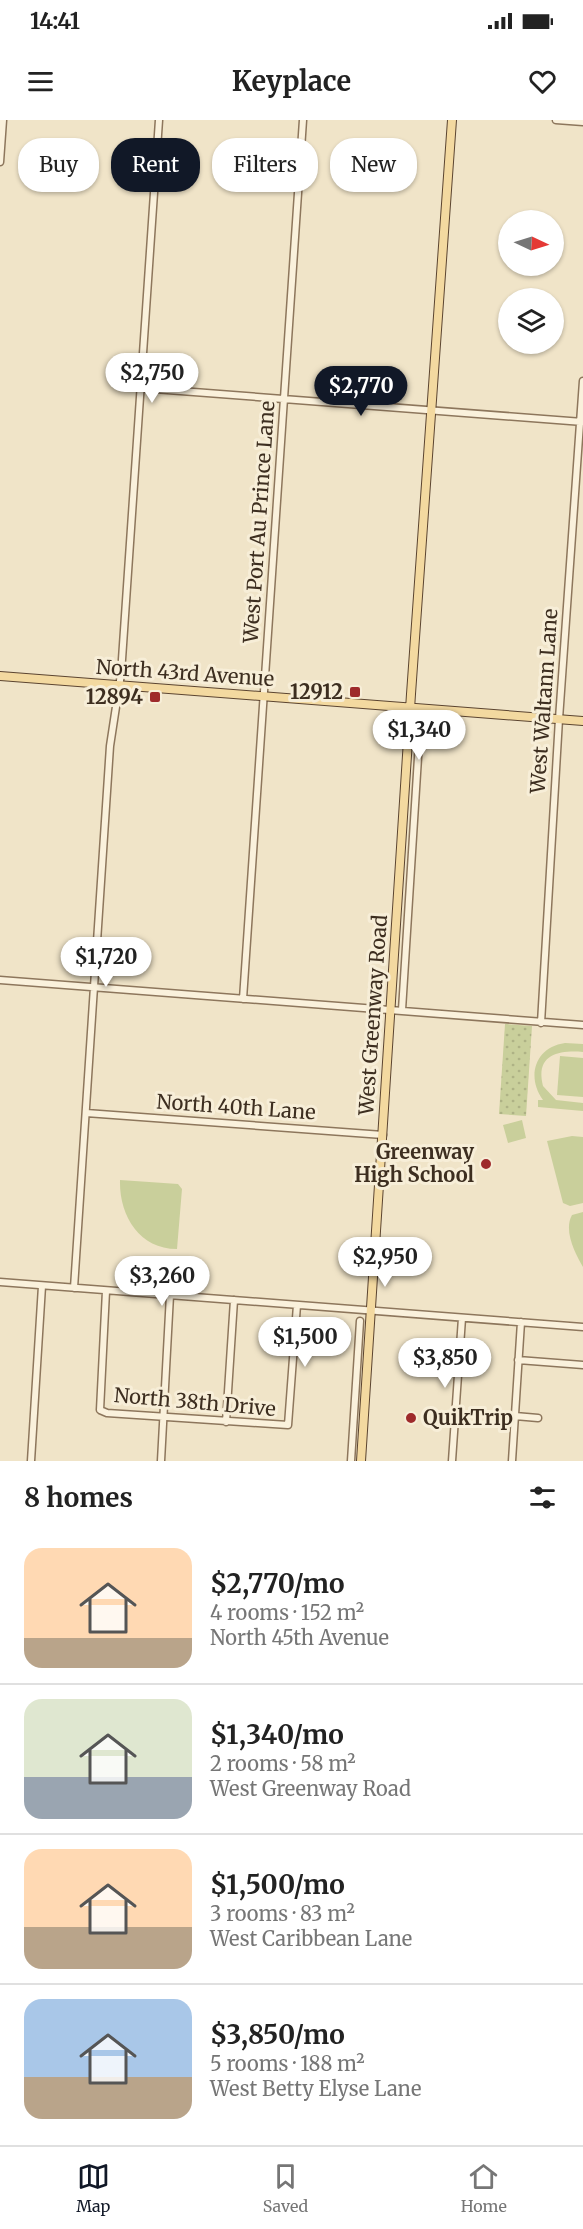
<!DOCTYPE html>
<html lang="en">
<head>
<meta charset="utf-8">
<style>
  :root { --surface:#fff; --page:#f2f2f2; --text:#222; --muted:#767676; --line:#e0e0e0; --accent:#111827 }
  body { margin:0; font-family:Merriweather,serif; background:var(--page); color:var(--text); height:100vh; display:flex; flex-direction:column; font-size:22px; white-space:nowrap }
  * { box-sizing:border-box; margin:0 }
  p { font-size:20px; color:var(--muted) }
  .icon { flex:none; width:33px; height:33px; fill:none; stroke:currentColor; stroke-width:2; stroke-linecap:round; stroke-linejoin:round }
  .map { position:relative; height:1341px; overflow:hidden }
  .sheet { display:flex; flex-direction:column; background:var(--surface); flex:1 }
  .sheet>* { flex:none }
  .banner { position:absolute; left:18px; top:18px; width:548px; height:54px; display:flex; gap:12px }
  .needle { width:39px; rotate:94deg }
  .fabs { position:absolute; left:498px; top:90px; display:grid; gap:12px }
  .fabs a { display:grid; place-items:center; width:66px; height:66px; border-radius:50%; background:var(--surface); box-shadow:0 2px 4px #0004; font-size:30px }
  .price { position:absolute; translate:-50% -51px; padding:0 14px; border-radius:21px; background:#fff; color:#222; font-size:20px; line-height:39px; filter:drop-shadow(0 2px 3px #0008) }
  .price::after { content:''; position:absolute; left:50%; top:36px; width:18px; height:14px; margin-left:-9px; background:inherit; clip-path:polygon(0 0,100% 0,50% 100%) }
  .price.selected { background:var(--accent); color:#fff }
  ul { padding:0; list-style:none }
  li { display:flex; align-items:center; gap:18px; height:150px; padding:0 24px }
  li+li { border-top:2px solid var(--line) }
  li span { display:grid; place-items:center; flex:none; width:168px; height:120px; border-radius:18px; color:#555 }
  li>.icon { margin-inline-start:auto }
  span .icon { width:72px; height:72px; fill:#fffc; stroke-width:1 }
  li b { font-size:26px }
  h2 { display:flex; justify-content:space-between; align-items:center; height:72px; padding:0 24px; font-size:26px }
  .chip { padding:0 21px; border-radius:24px; background:var(--surface); box-shadow:0 2px 4px #0004; font-size:21px; line-height:54px }
  .chip.selected { background:var(--accent); color:#fff }
  .status { display:flex; justify-content:space-between; align-items:center; height:42px; padding:0 30px; background:var(--surface); direction:ltr }
  .status svg { height:16px; fill:currentColor }
  header { display:flex; justify-content:space-between; align-items:center; height:78px; padding:0 24px; background:var(--surface); font-size:27px; font-weight:700 }
  .tabs { display:flex; justify-content:space-around; align-items:center; height:84px; border-top:2px solid var(--line); background:var(--surface); font-size:16px; color:var(--muted) }
  .tabs a { display:grid; justify-items:center; gap:3px }
  .tabs .selected { color:var(--accent) }
  .map>svg:first-child { display:block }
</style>
</head>
<body>
<div class="status"><b>14:41</b><svg viewBox="0 0 49 12"><path d="M0 12V9h3v3zM5 12V6h3v6zM10 12V3h3v9zM15 12V0h3v12zM26 1h20v11H26zM47 4h2v5h-2z"/></svg></div>
<header><svg class="icon" aria-label="menu" viewBox="0 0 24 24"><path d="M4 6h16M4 12h16M4 18h16"/></svg>Keyplace<svg class="icon" aria-label="heart" viewBox="0 0 24 24"><path d="M12 20l-8-8c-3-5 5-10 8-4 3-6 11-1 8 4z"/></svg></header>
<div class="map">
<svg width="583" height="1341" viewBox="0 0 583 1341">
  <defs>
    <pattern id="park-dots" width="8" height="8" patternUnits="userSpaceOnUse" patternTransform="scale(1.5)"><rect width="8" height="8" fill="#c9cf9b"/><path d="M2 2h.1M6 6h.1" fill="none" stroke="#aeb285" stroke-width="1.8" stroke-linecap="round"/></pattern>
  </defs>
  <rect width="100%" height="100%" fill="#f0e4c8"/>
  <path fill="#c9cf9b" d="M565 923 583 924V932C558 930 535 935 543 966L556 980 583 983V991L538 987V980H543C526 957 535 927 565 923Z
    M560 936 583 938V977L557 975Z
    M522 1000 526 1018 508 1023 503 1005Z
    M572 1016 583 1017V1083L570 1086 563 1083 547 1021Z
    M120 1060 178 1064 182 1069 177 1129C139 1129 119 1095 120 1060Z
    M583 1092V1147C576 1135 563 1111 572 1095Z"/>
  <path fill="url(#park-dots)" d="M505 904 532 906 526 996 499 994Z"/>
  <g fill="none" stroke-linecap="round" stroke-linejoin="round">
    <defs>
      <path id="minor" d="M556 0 583 2
        M0 42 3 0
        M141 268 583 302
        M0 860 583 905
        M243 879 303 0
        M402 890 420 606
        M541 903 559 599 583 261
        M86 993 383 1015
        M0 1162 583 1207
        M74 1168 110 626 121 554 159 0
        M106 1171 100 1290 107 1293 288 1305 297 1185
        M518 1240 583 1245
        M515 1296 538 1298
        M226 1302 234 1180
        M31 1341 42 1166
        M161 1341 170 1175
        M351 1341 360 1201
        M452 1341 462 1198
        M512 1341 521 1202"/>
      <path id="major" d="M0 556 583 601
        M361 1341 411 574 452 0"/>
    </defs>
    <use href="#minor" stroke="#8d765c" stroke-width="9"/>
    <use href="#major" stroke="#5b4430" stroke-width="10"/>
    <use href="#minor" stroke="#faf1dc" stroke-width="6"/>
    <use href="#major" stroke="#f3d9a0" stroke-width="8"/>
  </g>
  <g fill="#9e2a2b" stroke="#f7eed8" stroke-width="2">
    <rect x="349" y="566" width="12" height="12" rx="3"/>
    <rect x="149" y="571" width="12" height="12" rx="3"/>
    <circle cx="486" cy="1044" r="6"/>
    <circle cx="411" cy="1298" r="6"/>
  </g>
  <g text-anchor="middle" stroke-width="6" stroke-linejoin="round" paint-order="stroke">
    <g font-size="20" fill="#3d2e20" stroke="#f7eed8">
      <text transform="translate(259 402) rotate(-86)" y="7">West Port Au Prince Lane</text>
      <text transform="translate(185 553) rotate(4)" y="7">North 43rd Avenue</text>
      <text transform="translate(544 581) rotate(-86)" y="7">West Waltann Lane</text>
      <text transform="translate(373 895) rotate(-86)" y="7">West Greenway Road</text>
      <text transform="translate(236 987) rotate(4)" y="7">North 40th Lane</text>
      <text transform="translate(195 1282) rotate(5)" y="7">North 38th Drive</text>
    </g>
    <g font-size="20" font-weight="bold" fill="#3d2e20" stroke="#f7eed8" text-anchor="end">
      <text x="343" y="579">12912</text>
      <text x="143" y="584">12894</text>
      <text x="474" y="1039">Greenway<tspan x="474" dy="23">High School</tspan></text>
      <text x="423" y="1305" text-anchor="start">QuikTrip</text>
    </g>
  </g>
</svg>
<div class="fabs">
<a><svg class="needle" viewBox="-14 -14 28 28"><path d="M0-13l5 13h-10z" fill="#e53935"/><path d="M0 13l5-13h-10z" fill="#767676"/></svg></a>
<a><svg class="icon" aria-label="layers" viewBox="0 0 24 24"><path d="M12 4l9 5-9 5-9-5zM3 14l9 5 9-5"/></svg></a>
</div>
<b class="price" style="left:152px;top:284px">$2,750</b>
<b class="price selected" style="left:361px;top:297px">$2,770</b>
<b class="price" style="left:419px;top:641px">$1,340</b>
<b class="price" style="left:106px;top:868px">$1,720</b>
<b class="price" style="left:385px;top:1168px">$2,950</b>
<b class="price" style="left:162px;top:1187px">$3,260</b>
<b class="price" style="left:305px;top:1248px">$1,500</b>
<b class="price" style="left:445px;top:1269px">$3,850</b>
<div class="banner">
<a class="chip">Buy</a>
<a class="chip selected">Rent</a>
<a class="chip">Filters</a>
<a class="chip">New</a>
</div>
</div>
<section class="sheet">
<h2>8 homes<svg class="icon" aria-label="filters" viewBox="0 0 24 24"><path d="M4 7h16M4 17h16"/><circle cx="9" cy="7" r="2"/><circle cx="15" cy="17" r="2"/></svg></h2>
<ul>
<li><span style="background:linear-gradient(#ffd9b3 75%,#b9a48a 0)"><svg class="icon" aria-label="home" viewBox="0 0 24 24"><path d="M3 11l9-7 9 7M6 9v11h12V9"/></svg></span><div><b>$2,770/mo</b><p>4 rooms · 152 m²</p><p>North 45th Avenue</p></div></li>
<li><span style="background:linear-gradient(#dfe7d0 65%,#9aa5b1 0)"><svg class="icon" aria-label="home" viewBox="0 0 24 24"><path d="M3 11l9-7 9 7M6 9v11h12V9"/></svg></span><div><b>$1,340/mo</b><p>2 rooms · 58 m²</p><p>West Greenway Road</p></div></li>
<li><span style="background:linear-gradient(#ffd9b3 65%,#b9a48a 0)"><svg class="icon" aria-label="home" viewBox="0 0 24 24"><path d="M3 11l9-7 9 7M6 9v11h12V9"/></svg></span><div><b>$1,500/mo</b><p>3 rooms · 83 m²</p><p>West Caribbean Lane</p></div></li>
<li><span style="background:linear-gradient(#a9c7e8 65%,#b9a48a 0)"><svg class="icon" aria-label="home" viewBox="0 0 24 24"><path d="M3 11l9-7 9 7M6 9v11h12V9"/></svg></span><div><b>$3,850/mo</b><p>5 rooms · 188 m²</p><p>West Betty Elyse Lane</p></div></li>
</ul>
</section>
<nav class="tabs">
<a class="selected"><svg class="icon" aria-label="map" viewBox="0 0 24 24"><path d="M3 6l6-2 6 2 6-2v14l-6 2-6-2-6 2zM9 4v14M15 6v14"/></svg>Map</a>
<a><svg class="icon" aria-label="saved" viewBox="0 0 24 24"><path d="M7 4h10v16l-5-4-5 4z"/></svg>Saved</a>
<a><svg class="icon" aria-label="home" viewBox="0 0 24 24"><path d="M3 11l9-7 9 7M6 9v11h12V9"/></svg>Home</a>
</nav>
</body>
</html>
